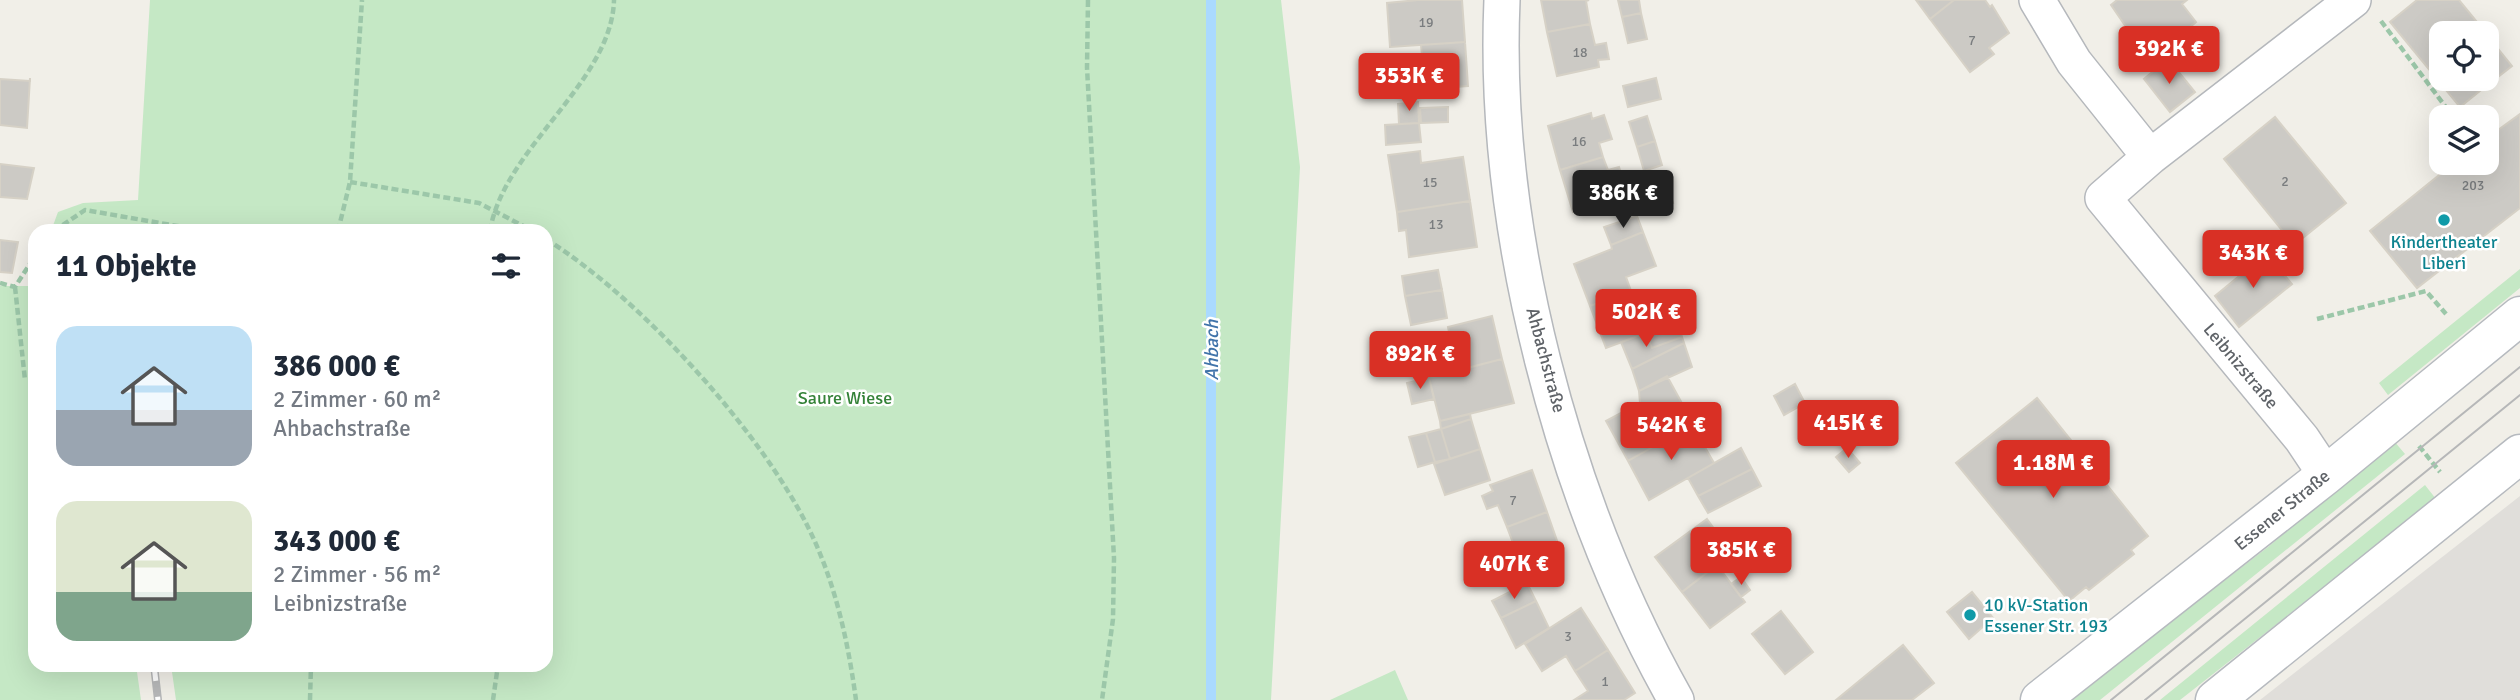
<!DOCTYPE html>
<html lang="de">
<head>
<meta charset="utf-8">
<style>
  :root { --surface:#fff; --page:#f2f2f3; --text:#1f2937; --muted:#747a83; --accent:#d93025 }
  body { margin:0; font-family:Signika,sans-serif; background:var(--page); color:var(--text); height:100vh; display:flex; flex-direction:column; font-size:26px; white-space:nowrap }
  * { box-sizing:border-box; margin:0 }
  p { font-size:23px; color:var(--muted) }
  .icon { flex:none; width:38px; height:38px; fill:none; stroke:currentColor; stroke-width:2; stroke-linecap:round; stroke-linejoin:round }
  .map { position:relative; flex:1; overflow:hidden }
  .drawer { position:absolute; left:28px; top:224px; width:525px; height:448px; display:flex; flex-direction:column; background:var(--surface); border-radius:21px; box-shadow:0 7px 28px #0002 }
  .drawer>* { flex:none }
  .tools { position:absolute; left:2429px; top:21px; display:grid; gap:14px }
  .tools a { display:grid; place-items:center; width:70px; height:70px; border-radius:14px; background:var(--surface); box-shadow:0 7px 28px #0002; font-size:35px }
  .price { position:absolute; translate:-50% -60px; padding:0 16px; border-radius:7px; background:var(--accent); color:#fff; font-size:23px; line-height:46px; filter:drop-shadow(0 2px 4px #0008) }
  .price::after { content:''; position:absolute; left:50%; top:42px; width:21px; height:16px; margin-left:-10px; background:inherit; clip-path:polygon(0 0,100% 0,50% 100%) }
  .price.on { background:#222; color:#fff }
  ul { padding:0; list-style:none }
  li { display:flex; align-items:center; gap:21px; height:175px; padding:0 28px }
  li span { display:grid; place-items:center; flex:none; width:196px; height:140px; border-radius:21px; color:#555 }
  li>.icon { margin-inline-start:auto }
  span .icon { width:84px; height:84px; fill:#fffc; stroke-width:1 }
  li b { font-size:30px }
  h2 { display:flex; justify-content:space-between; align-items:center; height:84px; padding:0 28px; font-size:30px }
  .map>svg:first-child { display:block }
</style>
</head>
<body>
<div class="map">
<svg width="2520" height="700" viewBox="0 0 2520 700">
  <rect width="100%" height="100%" fill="#f1efe8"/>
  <path fill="#e0deda" d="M2520 496V700H2260Z"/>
  <path fill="#c5e8c5" d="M150 0H1281L1300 167 1271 700H176L171 665H546V231H51L58 212 83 203 138 200Z
    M2520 269V288L2388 395 2379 383Z
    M35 275V665H136L141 700H0V286H30Z
    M2394 441 2405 454 2100 700H2069L2268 547Z
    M2425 485 2436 499 2180 700H2160Z
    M1395 670 1408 700H1330Z"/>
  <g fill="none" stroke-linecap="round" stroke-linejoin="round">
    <path stroke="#aadaff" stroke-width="10" d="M1211 0V700"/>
  </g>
  <path fill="#cccac5" stroke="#d6d1c6" stroke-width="2" d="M1418 0H1462L1465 42 1390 47 1387 3Z
    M1541 0H1589L1586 1 1590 24 1547 32Z
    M1618 0H1639L1641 13 1622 17Z
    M1916 0H1954L1930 19Z
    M1954 0H1985L1990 7 1992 5 2009 33 1989 48 1994 54 1970 72 1930 19Z
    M2117 0H2187L2182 4 2196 22 2173 41 2168 35 2148 51 2138 38 2135 40 2111 5Z
    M2417 0H2459L2486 33H2441V79H2487V35L2512 66 2498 77 2494 85 2491 82 2460 107 2390 22Z
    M1641 13 1647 39 1628 43 1622 17Z
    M1590 24 1595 45 1606 43 1609 59 1598 60 1599 67 1557 76 1547 32Z
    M1465 42 1468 86 1425 89 1424 84 1413 85 1411 68 1423 67 1421 45Z
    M2168 59 2195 92 2170 112 2144 79Z
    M30 78 27 128 0 125V79L30 81Z
    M1656 78 1661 99 1628 107 1623 86Z
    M1418 102 1419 123 1399 124 1398 104Z
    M1448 107V122L1421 123 1420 108Z
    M1591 113 1592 119 1604 115 1612 139 1599 143 1603 157 1560 170 1548 126Z
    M2520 114V208L2417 288 2370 231 2454 163H2487V138Z
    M1647 116 1655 141 1637 147 1629 122Z
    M2275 117 2346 203 2294 245 2224 159Z
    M1419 123 1421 142 1386 145 1385 125Z
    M1655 141 1662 165 1644 171 1637 147Z
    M1420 151 1421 163 1463 157 1470 201 1397 212 1388 155Z
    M1603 157 1608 170 1619 167 1628 196 1573 212 1560 170Z
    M0 164 34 168 27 199 0 197Z
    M1667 187 1673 203 1641 214 1636 198Z
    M1470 201 1477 247 1409 257 1406 230 1399 231 1397 212Z
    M1637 216 1643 232 1611 245 1604 227Z
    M1643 232 1656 266 1626 277 1631 291 1590 306 1574 264 1612 249 1611 245Z
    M0 240 18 242 12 273 0 272Z
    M2266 254 2292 284 2239 327 2215 296Z
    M1438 270 1442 290 1405 296 1402 276Z
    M1442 290 1447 318 1411 325 1405 296Z
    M1631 291 1636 306 1666 295 1682 337 1652 348 1646 333 1606 348 1590 306Z
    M1492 316 1502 359 1459 370 1453 348 1441 351 1437 335 1449 332 1448 327Z
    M1646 333 1652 348 1682 337 1684 343 1632 369 1621 342Z
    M1684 343 1692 367 1639 391 1632 369Z
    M1502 359 1514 403 1440 421 1429 378Z
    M1667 376 1684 407 1680 410 1688 425 1694 424 1628 461 1606 421 1640 403 1639 391Z
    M1429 378 1434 399 1412 404 1407 383Z
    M1795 384 1805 403 1784 415 1774 396Z
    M2037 398 2148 536 2131 550 2134 554 2089 590 2086 587 2069 601 1956 463Z
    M1470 414 1471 419 1441 429 1440 421Z
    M1471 419 1480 449 1450 459 1441 429Z
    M1692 425 1714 463 1649 500 1628 461Z
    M1441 429 1450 459 1435 462 1426 433Z
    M1426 433 1435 462 1418 467 1409 437Z
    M1741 448 1752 469 1698 496 1688 478Z
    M1847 448 1860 463 1849 472 1836 457Z
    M1480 449 1490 480 1445 495 1434 464Z
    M1752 469 1761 486 1708 513 1698 496Z
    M1532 470 1547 512 1507 527 1498 505 1487 509 1482 496 1493 491 1490 485Z
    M1547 512 1562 555 1495 580 1485 553 1513 543 1507 527Z
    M1707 519 1723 541 1707 552 1717 565 1682 592 1655 557Z
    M1758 534 1774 555 1758 566 1742 545Z
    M1717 565 1745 602 1710 628 1682 592Z
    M1741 577 1750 590 1741 597 1731 584Z
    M1527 583 1536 601 1501 618 1492 601Z
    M1972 592 1993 618 1969 639 1947 612Z
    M1536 601 1549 628 1516 648 1501 618Z
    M1581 608 1608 650 1575 671 1566 656 1542 671 1525 644Z
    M1781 611 1813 652 1785 674 1752 634Z
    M1903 645 1934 683 1912 700H1836Z
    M1608 650 1635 693 1624 700H1574L1588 691 1575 671Z"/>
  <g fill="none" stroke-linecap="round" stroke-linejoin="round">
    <defs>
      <path id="street" d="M1502 0C1492 230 1563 500 1676 700
        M2037 0 2074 62 2150 157 2103 198 2302 439 2326 475
        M2150 157 2353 0"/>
      <path id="secondary" d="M2040 700 2326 475 2520 316
        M2215 700 2520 454"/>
    </defs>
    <use href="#street" stroke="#b5b8bc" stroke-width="38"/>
    <use href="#secondary" stroke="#b6babf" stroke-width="41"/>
    <path stroke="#9cc7a9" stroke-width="4.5" stroke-dasharray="7 3.5" stroke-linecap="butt" d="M1088 0 1087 68 1114 558 1113 619 1102 700
      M2381 21 2448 110
      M350 182 479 203 533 231
      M54 231 85 210 206 231
      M338 231 350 182 362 0
      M490 231C503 149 612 82 614 0
      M546 239C640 298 759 429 808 527 835 581 848 641 856 700
      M0 283 15 287 35 256
      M15 287 25 380
      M2317 319 2426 291 2446 314
      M2419 446 2440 472
      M310 700 311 665
      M493 700 498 665"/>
    <use href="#street" stroke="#fff" stroke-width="35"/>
    <use href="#secondary" stroke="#fff" stroke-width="38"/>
    <path stroke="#b6b7b8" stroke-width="2" d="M2111 700 2520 367
      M2145 700 2520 395"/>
    <defs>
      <path id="rail" d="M154 665 158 700"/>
    </defs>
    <use href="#rail" stroke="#b6b7b8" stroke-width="8"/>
    <use href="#rail" stroke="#fff" stroke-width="5" stroke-dasharray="16" stroke-linecap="butt"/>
  </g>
  <g fill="#0f9aa8" stroke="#fff" stroke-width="2.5">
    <circle cx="2444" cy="220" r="7"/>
    <circle cx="1970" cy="615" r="7"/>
  </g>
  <g text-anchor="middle" stroke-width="5" stroke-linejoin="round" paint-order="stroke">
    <g font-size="14" fill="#7a7d7f">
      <text x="1426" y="27">19</text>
      <text x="1972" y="45">7</text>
      <text x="1580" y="57">18</text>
      <text x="1579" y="146">16</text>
      <text x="2285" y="186">2</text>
      <text x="1430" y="187">15</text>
      <text x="2473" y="190">203</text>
      <text x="1436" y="229">13</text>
      <text x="1513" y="505">7</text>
      <text x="1568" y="641">3</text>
      <text x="1605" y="686">1</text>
    </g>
    <g font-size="18" fill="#0d838f" stroke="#fff">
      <text x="2444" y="248">Kindertheater<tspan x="2444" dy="21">Liberi</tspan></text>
      <text x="1984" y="611" text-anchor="start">10 kV-Station<tspan x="1984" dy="21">Essener Str. 193</tspan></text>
    </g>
    <g font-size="18" fill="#5f6368" stroke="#fff">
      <text transform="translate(1546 360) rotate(75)" y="6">Ahbachstraße</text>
      <text transform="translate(2241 366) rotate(50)" y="6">Leibnizstraße</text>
      <text transform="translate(2282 510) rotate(-39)" y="6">Essener Straße</text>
    </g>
    <g font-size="18" fill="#348238" stroke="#fff">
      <text x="845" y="404">Saure Wiese</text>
    </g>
    <g font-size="19" font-style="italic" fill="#4174aa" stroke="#fff">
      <text transform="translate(1211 350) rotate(-90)" y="7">Ahbach</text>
    </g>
  </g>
</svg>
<div class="tools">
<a><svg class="icon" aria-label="locate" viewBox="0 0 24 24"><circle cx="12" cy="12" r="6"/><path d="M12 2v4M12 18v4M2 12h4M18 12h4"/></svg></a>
<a><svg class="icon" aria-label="layers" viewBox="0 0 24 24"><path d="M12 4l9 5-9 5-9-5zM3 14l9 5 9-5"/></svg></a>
</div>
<b class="price" style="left:2169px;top:86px">392K €</b>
<b class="price" style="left:1409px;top:113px">353K €</b>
<b class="price on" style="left:1623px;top:230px">386K €</b>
<b class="price" style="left:2253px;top:290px">343K €</b>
<b class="price" style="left:1646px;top:349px">502K €</b>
<b class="price" style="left:1420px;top:391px">892K €</b>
<b class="price" style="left:1848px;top:460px">415K €</b>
<b class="price" style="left:1671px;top:462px">542K €</b>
<b class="price" style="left:2053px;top:500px">1.18M €</b>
<b class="price" style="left:1741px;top:587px">385K €</b>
<b class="price" style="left:1514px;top:601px">407K €</b>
<section class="drawer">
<h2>11 Objekte<svg class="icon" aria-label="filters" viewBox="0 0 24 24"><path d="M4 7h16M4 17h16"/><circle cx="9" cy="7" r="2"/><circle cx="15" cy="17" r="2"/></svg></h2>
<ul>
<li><span style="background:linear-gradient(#bfe0f5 60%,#9aa5b1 0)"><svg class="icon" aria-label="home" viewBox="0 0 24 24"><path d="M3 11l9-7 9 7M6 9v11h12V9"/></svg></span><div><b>386 000 €</b><p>2 Zimmer · 60 m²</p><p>Ahbachstraße</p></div></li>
<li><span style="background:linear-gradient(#dfe7d0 65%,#7fa58c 0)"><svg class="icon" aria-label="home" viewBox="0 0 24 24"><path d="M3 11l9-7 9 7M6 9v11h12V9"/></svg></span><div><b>343 000 €</b><p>2 Zimmer · 56 m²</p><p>Leibnizstraße</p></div></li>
</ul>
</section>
</div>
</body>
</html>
